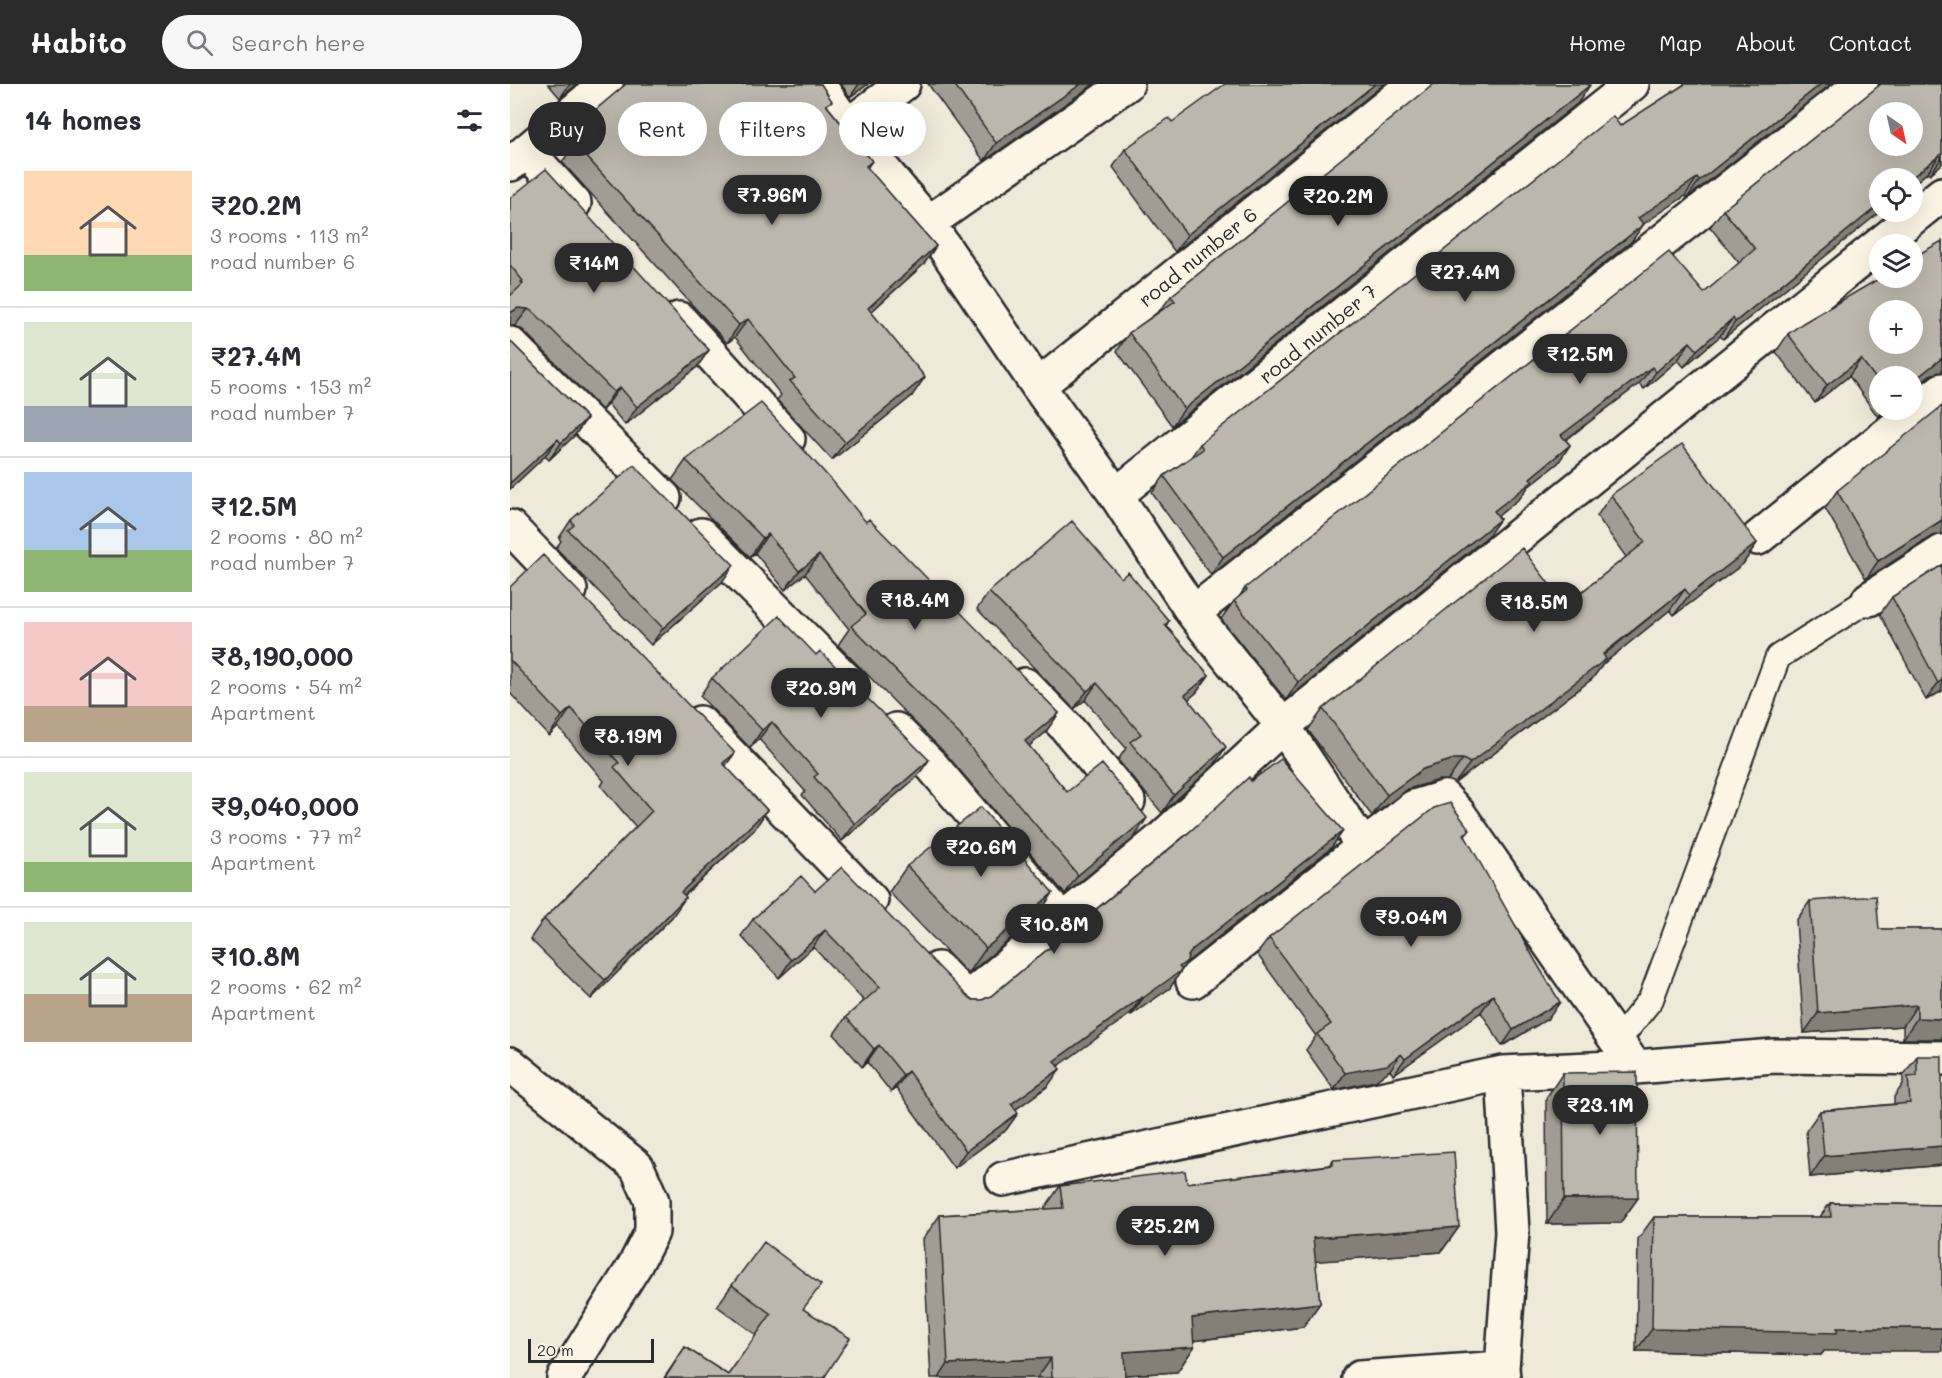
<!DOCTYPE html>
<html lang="en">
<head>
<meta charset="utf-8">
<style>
  :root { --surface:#fff; --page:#f7f7f7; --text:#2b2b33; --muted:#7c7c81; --line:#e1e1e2; --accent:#2b2b2b }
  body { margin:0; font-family:Mali,sans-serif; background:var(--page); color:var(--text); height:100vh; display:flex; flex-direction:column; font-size:22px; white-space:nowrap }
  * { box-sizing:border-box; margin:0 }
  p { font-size:20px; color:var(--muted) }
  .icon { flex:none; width:33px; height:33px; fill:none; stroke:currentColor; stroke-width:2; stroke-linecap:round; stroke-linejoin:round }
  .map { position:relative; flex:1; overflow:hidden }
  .details { display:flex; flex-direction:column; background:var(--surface); width:510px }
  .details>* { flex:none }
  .hud { position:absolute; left:18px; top:18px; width:570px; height:54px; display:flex; gap:12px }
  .needle { width:39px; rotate:146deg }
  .controls { position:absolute; left:1359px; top:18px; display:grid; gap:12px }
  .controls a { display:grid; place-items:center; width:54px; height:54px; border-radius:50%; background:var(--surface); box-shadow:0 6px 24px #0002; font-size:30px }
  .scale { position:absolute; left:18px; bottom:15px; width:126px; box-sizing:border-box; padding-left:6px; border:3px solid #2b2b2b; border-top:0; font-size:16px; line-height:21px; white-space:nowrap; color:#2b2b2b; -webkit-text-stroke:4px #fcf5e5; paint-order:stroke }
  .price { position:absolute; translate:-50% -51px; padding:0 14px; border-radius:21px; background:var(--accent); color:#fff; font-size:20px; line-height:39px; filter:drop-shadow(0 2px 3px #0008) }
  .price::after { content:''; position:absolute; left:50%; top:36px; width:18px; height:14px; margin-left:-9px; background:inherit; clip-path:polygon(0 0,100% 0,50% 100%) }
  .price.current { background:#222; color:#fff }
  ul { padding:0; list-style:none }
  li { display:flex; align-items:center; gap:18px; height:150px; padding:0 24px }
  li+li { border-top:2px solid var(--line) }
  li span { display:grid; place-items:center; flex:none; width:168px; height:120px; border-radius:0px; color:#555 }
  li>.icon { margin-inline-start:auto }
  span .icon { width:72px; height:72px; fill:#fffc; stroke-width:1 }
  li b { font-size:26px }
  h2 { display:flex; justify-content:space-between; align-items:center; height:72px; padding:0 24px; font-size:26px }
  .tag { padding:0 21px; border-radius:27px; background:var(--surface); box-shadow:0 6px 24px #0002; font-size:21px; line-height:54px }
  .tag.current { background:var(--accent); color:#fff }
  header { display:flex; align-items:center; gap:36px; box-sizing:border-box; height:84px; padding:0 30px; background:var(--accent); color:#fff }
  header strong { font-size:28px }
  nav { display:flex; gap:33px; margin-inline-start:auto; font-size:21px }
  .search { width:420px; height:54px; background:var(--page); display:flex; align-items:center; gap:15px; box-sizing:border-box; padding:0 21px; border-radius:33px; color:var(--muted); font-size:22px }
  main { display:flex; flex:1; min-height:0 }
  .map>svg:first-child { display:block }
</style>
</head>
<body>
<header>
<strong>Habito</strong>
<div class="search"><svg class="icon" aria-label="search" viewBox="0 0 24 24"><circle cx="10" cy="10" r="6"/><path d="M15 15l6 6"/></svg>Search here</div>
<nav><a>Home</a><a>Map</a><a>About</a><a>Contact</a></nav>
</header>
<main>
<section class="details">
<h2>14 homes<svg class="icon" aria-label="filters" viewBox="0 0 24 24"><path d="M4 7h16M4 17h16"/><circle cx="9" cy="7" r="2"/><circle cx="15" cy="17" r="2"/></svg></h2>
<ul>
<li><span style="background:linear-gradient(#ffd9b3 70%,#8fb573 0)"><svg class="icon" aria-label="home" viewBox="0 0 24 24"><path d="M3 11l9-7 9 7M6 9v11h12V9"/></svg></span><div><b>₹20.2M</b><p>3 rooms · 113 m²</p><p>road number 6</p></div></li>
<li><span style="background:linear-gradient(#dfe7d0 70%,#9aa5b1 0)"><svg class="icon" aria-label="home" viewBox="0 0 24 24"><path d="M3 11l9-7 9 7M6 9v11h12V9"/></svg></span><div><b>₹27.4M</b><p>5 rooms · 153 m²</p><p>road number 7</p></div></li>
<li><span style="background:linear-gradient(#a9c7e8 65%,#8fb573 0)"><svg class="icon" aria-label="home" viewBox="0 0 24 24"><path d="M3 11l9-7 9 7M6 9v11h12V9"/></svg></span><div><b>₹12.5M</b><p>2 rooms · 80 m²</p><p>road number 7</p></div></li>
<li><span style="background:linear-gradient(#f6c9c9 70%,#b9a48a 0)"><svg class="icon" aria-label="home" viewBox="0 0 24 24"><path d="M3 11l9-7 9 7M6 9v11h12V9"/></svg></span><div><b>₹8,190,000</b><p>2 rooms · 54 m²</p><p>Apartment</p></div></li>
<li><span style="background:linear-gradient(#dfe7d0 75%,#8fb573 0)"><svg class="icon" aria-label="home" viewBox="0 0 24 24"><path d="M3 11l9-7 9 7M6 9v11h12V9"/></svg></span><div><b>₹9,040,000</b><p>3 rooms · 77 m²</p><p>Apartment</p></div></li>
<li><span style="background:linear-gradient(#dfe7d0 60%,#b9a48a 0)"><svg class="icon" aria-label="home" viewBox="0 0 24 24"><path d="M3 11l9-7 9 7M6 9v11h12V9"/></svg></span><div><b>₹10.8M</b><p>2 rooms · 62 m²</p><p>Apartment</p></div></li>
</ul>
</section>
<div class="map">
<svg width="1432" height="1294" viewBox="0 0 1432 1294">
  <rect width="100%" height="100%" fill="#efe9da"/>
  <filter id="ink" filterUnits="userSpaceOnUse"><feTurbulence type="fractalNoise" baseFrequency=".0167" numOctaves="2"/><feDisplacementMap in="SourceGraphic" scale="12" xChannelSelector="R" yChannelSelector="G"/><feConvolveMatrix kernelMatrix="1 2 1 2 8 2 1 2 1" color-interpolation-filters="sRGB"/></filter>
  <g filter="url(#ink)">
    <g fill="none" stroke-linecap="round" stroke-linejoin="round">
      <defs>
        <path id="service" d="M1107 958 1141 915 1268 573 1359 515"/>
        <path id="minor" d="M308 0 337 42 418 139 528 302 606 411 683 529 773 642 853 762
          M337 42 393 0
          M17 67 64 119
          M1 80 96 0
          M418 139 617 0
          M169 235 278 355
          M0 260 154 414
          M528 302 904 0
          M606 411 1122 0
          M0 443 60 506
          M191 451 341 601
          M1248 454 1432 306
          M1359 515 1432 468
          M683 529 1351 0
          M515 601 556 643 618 717
          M190 639 361 816
          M386 646 422 682 552 836
          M428 885 457 915 650 756 773 642 1432 110
          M683 897 904 723 934 714 949 730 1125 983
          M0 980 127 1083 142 1117V1148L125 1181 54 1294
          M993 989 1002 1148 992 1284 993 1294
          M493 1095 993 989 1125 983 1264 972 1432 974
          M849 1294 992 1284"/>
      </defs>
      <use href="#service" stroke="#2b2b2b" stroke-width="28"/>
      <use href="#minor" stroke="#2b2b2b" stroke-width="38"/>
      <use href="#service" stroke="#fcf5e5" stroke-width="24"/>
      <use href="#minor" stroke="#fcf5e5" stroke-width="33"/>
    </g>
    <path fill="#a29d94" stroke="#2b2b2b" stroke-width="1.5" d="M38 0H67L50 14Z
      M114 0H311L318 23 362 77 357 84 426 162 414 180 361 228 402 312 322 376 267 316 271 311 225 253 217 259 52 78 58 70 51 62 64 44 114 2Z
      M331 0H358L340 13Z
      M418 0H584L474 77Z
      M874 0 665 168 603 83 615 65 662 38Z
      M922 0H1079L1068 19 662 342 607 267 619 249 650 227 661 212 922 2Z
      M1175 0H1321L1177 114 1175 112 1133 140 1121 158 701 491 642 409 654 392 681 373 690 360 1110 42Z
      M1369 0H1432V80L1420 90 1418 88 1213 255 1210 252 1174 283 1168 276 1134 305 1129 300 1056 356 1060 361 1048 379 1018 403 1010 414 988 432 990 435 978 452 776 616 711 535 724 517 729 513 735 504 1194 209 1229 179 1200 143 1213 126 1369 2Z
      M0 114 199 266 187 283 115 341 98 320 92 326 13 246 5 242H0Z
      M1432 158V288H1429L1420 291 1402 306V292H1370V326H1378L1368 333 1339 292 1305 319 1266 268 1278 250Z
      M0 257 77 334 65 351 39 376 35 372 0 405Z
      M176 376 356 438 549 629 535 649 519 662 557 708 624 754 555 810 436 670 328 561 339 545 295 490 275 506 245 469 240 473 162 396Z
      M1327 407 1431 449 1422 452 1356 495 1315 424Z
      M1101 411 1247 459 1233 480 1164 531 1160 526 1093 580 1082 595 945 699 938 696H929L898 705 862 732 798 646 813 625 1055 521 1116 473 1087 432Z
      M61 436 212 498 141 561 46 464 51 457 49 454Z
      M1432 481V607L1416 616 1370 530 1382 513Z
      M611 494 659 537 656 542 699 591 686 609 678 615 704 681 652 729 608 676 616 664 575 616 564 625 467 525 479 508Z
      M0 503 215 682 257 726 244 746 174 812 162 833 81 915 20 855 34 835 126 743 91 702 94 697 48 643 39 652 0 609Z
      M202 594 407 693 332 757 292 711 295 707 249 655 240 664 190 612Z
      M741 697 833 747 821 764 676 879 660 904 621 931 620 930 548 982 538 1002 505 1026 508 1029 496 1046 444 1084 386 1004 381 1008 357 978 352 983 324 950 336 933 354 917 303 863 269 894 231 852 243 835 305 807 456 911 463 916H472L481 912Z
      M960 746 955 752 1039 934 992 962 971 928 883 991 880 986 865 997 824 1006 796 966 806 952 747 870 759 854Z
      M397 782 526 834 458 890 379 808Z
      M1300 817 1369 845H1432V955H1393V942L1294 949 1286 837Z
      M1407 972 1432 1081 1300 1093 1296 1047 1310 1027 1384 1020V1013L1393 1000V992Z
      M1053 989 1128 1114 1110 1139 1037 1140 1036 1014Z
      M823 1076 949 1143 931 1168 805 1177 810 1219 793 1243 683 1257 684 1263 667 1288 615 1291V1294H421L413 1155 430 1131 534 1125 550 1102 677 1099 819 1081Z
      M1320 1119 1432 1121 1311 1271 1126 1267 1128 1155 1144 1133H1310Z
      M222 1201 294 1226 314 1294H154L175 1263 218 1291 246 1251 207 1222Z"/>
    <path fill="#848078" stroke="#2b2b2b" stroke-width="1.5" d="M60 0H67L50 14Z
      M349 0H358L340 13Z
      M571 0H584L474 77 486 59Z
      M865 0H874L665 168 677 151Z
      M1311 0H1321L1177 114 1189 97Z
      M1080 1 1068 19 662 342 674 325Z
      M1430 71 1418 88 1402 101V94H1401Z
      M1432 73V80L1420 90Z
      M1187 94 1175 112 1116 152 1128 134Z
      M1370 120V128L1213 255 1225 238Z
      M1134 140 1121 158 701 491 713 473Z
      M426 162 414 180 345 242 358 224Z
      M8 224 18 225 5 242H0V229Z
      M1223 234 1210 252 1174 283 1187 266Z
      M238 235 225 253 217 259 229 241Z
      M1180 258 1168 276 1134 305 1146 288Z
      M199 266 187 283 115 341 127 323Z
      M1432 274V288H1429L1420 291 1402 306V298Z
      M1351 275 1339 292 1305 319 1317 301Z
      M1142 283 1129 300 1039 368 1051 351Z
      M415 293 402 312 322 376 335 358Z
      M110 303 98 320 92 326 104 308Z
      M1374 326H1378L1368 333Z
      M77 334 65 351 39 376 51 359Z
      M48 355 35 372 0 405V399Z
      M1060 361 1048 379 1018 403 1010 414 972 445 984 427 1020 394Z
      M990 435 978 452 776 616 788 598Z
      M1432 436V450L1422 452 1356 495 1368 477Z
      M258 450 245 469 240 473 253 454Z
      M1247 459 1233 480 1164 531 1179 511Z
      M309 471 295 490 275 506 289 487Z
      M224 481 212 498 141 561 153 544Z
      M1175 505 1160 526 1093 580 1082 595 945 699 960 679Z
      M699 591 686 609 663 629 675 611Z
      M1432 596V607L1416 616 1428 599Z
      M587 599 575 616 564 625 577 607Z
      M61 624 48 643 39 652 52 632Z
      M549 629 535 649 502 676 515 657Z
      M262 638 249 655 240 664 252 646Z
      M716 663 704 681 652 729 664 711Z
      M225 669 211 688 213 679Z
      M944 675H953L938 696H929L898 705 862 732 877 711 913 685Z
      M419 676 407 693 332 757 345 740Z
      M257 726 244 746 157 827 171 808Z
      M637 734 624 754 555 810 568 791Z
      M833 747 821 764 676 879 660 904 621 931 633 914 669 883 683 865Z
      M543 809 526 834 458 890 476 864Z
      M176 813 162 833 81 915 95 896Z
      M315 846 303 863 269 894 281 876Z
      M983 911 971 928 883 991 895 975Z
      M632 913 620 930 532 994 544 977Z
      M1050 918 1039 934 992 962 1003 946Z
      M1407 921 1393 942 1294 949 1308 929Z
      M1407 934 1432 935V955H1393Z
      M369 961 357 978 352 983 364 965Z
      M891 970 880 986 865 997 824 1006 835 989Z
      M550 985 538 1002 489 1037 501 1020Z
      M398 987 386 1004 381 1008 393 991Z
      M508 1029 496 1046 444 1084 456 1067Z
      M1432 1062V1081L1300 1093 1314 1072Z
      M1128 1114 1110 1139 1037 1140 1054 1115Z
      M949 1143 931 1168 786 1179 803 1154Z
      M810 1219 793 1243 665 1259 682 1234Z
      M1327 1244H1432V1267H1314L1311 1271 1126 1267 1142 1245Z
      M684 1263 667 1288 597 1292 614 1268Z
      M541 1274 527 1294H429L438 1280Z"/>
    <path fill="#bcb7ac" stroke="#2b2b2b" stroke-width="1.5" fill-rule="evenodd" d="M116 0H311L322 17 316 21 362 77 356 82 426 162 358 224 415 293 335 358 280 297 285 294 238 235 229 241 65 60 72 54 64 44Z
      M444 0H571L486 59Z
      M715 0H865L677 151 615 65 659 34 662 38Z
      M924 0H1079L1080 1 674 325 619 249 665 217 661 212Z
      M1175 0H1311L1189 97 1187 94 1128 134 1134 140 713 473 654 392 693 365 690 360 1103 32 1110 42Z
      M1371 0H1432V73L1430 71 1401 94H1370V120L1225 238 1223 234 1187 266 1180 258 1146 288 1142 283 1051 351 1060 361 1020 394 1023 397 984 427 990 435 788 598 724 517 737 506 735 504 1159 168 1194 209 1245 165 1213 126ZM1370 28H1402V62H1370Z
      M36 85 199 266 127 323 110 303 104 308 25 229 18 225 8 224 0 229V212L13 200 11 198 13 197 0 181V114Z
      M1432 157V274L1402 298V292H1370V300L1351 275 1317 301 1278 250 1293 239 1370 194H1402V174ZM1370 226H1402V260H1370Z
      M0 257 77 334 51 359 48 355 0 399Z
      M251 319 325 400 356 438 359 435 549 629 515 657 557 708 592 680 637 734 568 791 450 651 341 542 356 530 309 471 289 487 258 450 253 454 176 376Z
      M1432 322V436L1368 477 1327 407Z
      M1172 360 1247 459 1179 511 1175 505 1093 570 1096 575 960 679 953 675H944L913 685 877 711 813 625 1012 464 1055 521 1135 458 1101 411Z
      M124 381 224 481 153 544 58 446 64 441 61 436Z
      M562 437 611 494 618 488 659 537 655 541 699 591 675 611 716 663 664 711 620 658 631 650 587 599 577 607 479 508Z
      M33 471 225 669 213 679 257 726 171 808 176 813 95 896 34 835 142 727 104 683 109 679 61 624 52 632 0 576V503Z
      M1432 481V596L1428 599 1382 513Z
      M269 532 306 571 310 567 419 676 345 740 304 693 308 690 262 638 252 646 202 594Z
      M771 675 833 747 683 865 678 872 677 877 669 883 672 886 633 914 632 913 544 977 550 985 501 1020 508 1029 456 1067 398 987 393 991 369 961 364 965 336 933 370 903 315 846 281 876 243 835 291 792 305 807 332 783 456 911 463 916H472L481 912 674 753 739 693 741 697Z
      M940 719 960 746 954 750 1026 878 1050 918 1003 946 983 911 895 975 891 970 877 981 835 989 807 950 821 940 759 854 924 724Z
      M471 723 543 809 476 864 397 782Z
      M1366 812 1369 845H1432V935L1407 934V921L1308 929 1300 817Z
      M1407 972H1432V1062L1314 1072 1310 1027 1400 1019 1398 993 1407 992Z
      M1127 988 1128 1114 1054 1115 1053 989Z
      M944 1068 949 1143 803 1154 810 1219 682 1234 684 1263 614 1268 615 1294H542L541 1274 438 1280 430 1131 553 1124 550 1102 675 1087 677 1099 823 1081V1076Z
      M1320 1119 1432 1121V1244H1327V1249L1142 1245 1144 1133H1321Z
      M254 1158 311 1201 293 1225 340 1254 314 1294H155L175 1263 218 1291 261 1230 222 1201Z"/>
  </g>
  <g text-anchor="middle" stroke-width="4.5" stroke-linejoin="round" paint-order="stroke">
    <g font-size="20" fill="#2b2b2b" stroke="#fcf5e5">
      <text transform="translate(688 173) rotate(-39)" y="7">road number 6</text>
      <text transform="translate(808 250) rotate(-39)" y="7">road number 7</text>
    </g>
  </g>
</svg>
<div class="controls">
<a><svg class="needle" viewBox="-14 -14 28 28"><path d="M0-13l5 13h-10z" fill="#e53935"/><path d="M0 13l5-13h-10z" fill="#7c7c81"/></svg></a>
<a><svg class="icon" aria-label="locate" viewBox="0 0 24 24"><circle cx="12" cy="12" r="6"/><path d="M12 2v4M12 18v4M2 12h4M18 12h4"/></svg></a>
<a><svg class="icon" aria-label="layers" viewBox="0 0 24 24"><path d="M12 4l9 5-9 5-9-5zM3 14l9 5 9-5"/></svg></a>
<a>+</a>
<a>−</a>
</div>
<div class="scale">20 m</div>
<b class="price" style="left:262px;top:142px">₹7.96M</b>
<b class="price current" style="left:828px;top:143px">₹20.2M</b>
<b class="price" style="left:84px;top:210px">₹14M</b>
<b class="price" style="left:955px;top:219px">₹27.4M</b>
<b class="price" style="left:1070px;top:301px">₹12.5M</b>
<b class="price" style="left:405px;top:547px">₹18.4M</b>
<b class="price" style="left:1024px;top:549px">₹18.5M</b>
<b class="price" style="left:311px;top:635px">₹20.9M</b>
<b class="price" style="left:118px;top:683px">₹8.19M</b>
<b class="price" style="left:471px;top:794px">₹20.6M</b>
<b class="price" style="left:901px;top:864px">₹9.04M</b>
<b class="price" style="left:544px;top:871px">₹10.8M</b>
<b class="price" style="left:1090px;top:1052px">₹23.1M</b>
<b class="price" style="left:655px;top:1173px">₹25.2M</b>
<div class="hud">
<a class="tag current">Buy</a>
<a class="tag">Rent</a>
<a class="tag">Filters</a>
<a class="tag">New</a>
</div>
</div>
</main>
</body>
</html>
